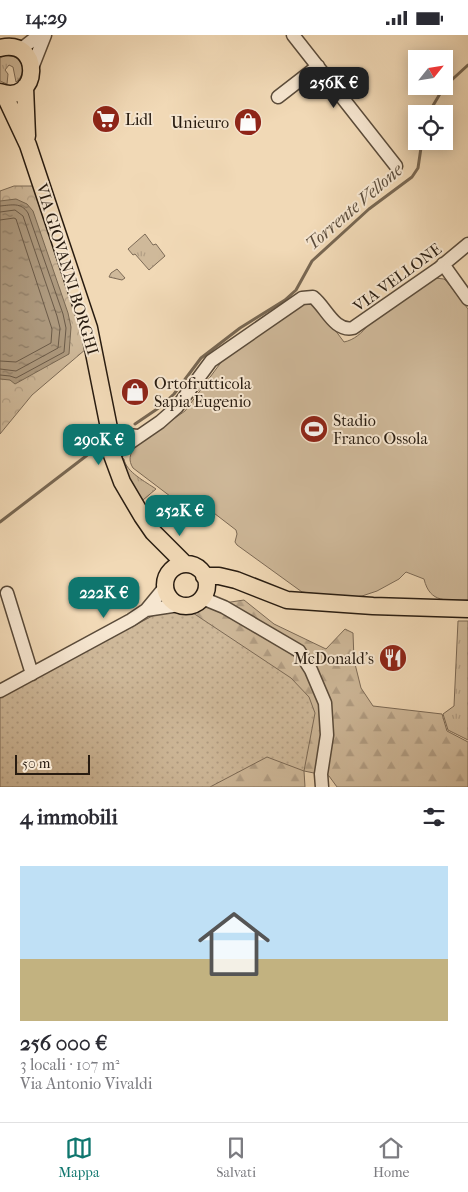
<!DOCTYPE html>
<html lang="it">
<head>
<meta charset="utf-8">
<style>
  :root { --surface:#fff; --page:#f7f7f7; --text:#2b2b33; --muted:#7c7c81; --line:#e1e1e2; --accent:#0f766e }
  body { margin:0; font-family:"IM FELL French Canon",serif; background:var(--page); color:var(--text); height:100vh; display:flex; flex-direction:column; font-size:19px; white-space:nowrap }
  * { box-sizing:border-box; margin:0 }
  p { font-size:16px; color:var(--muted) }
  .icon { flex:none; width:28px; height:28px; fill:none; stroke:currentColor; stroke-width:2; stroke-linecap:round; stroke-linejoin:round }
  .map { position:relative; height:752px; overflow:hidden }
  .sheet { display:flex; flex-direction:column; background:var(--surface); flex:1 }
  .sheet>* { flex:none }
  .needle { width:32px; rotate:60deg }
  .fabs { position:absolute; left:408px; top:15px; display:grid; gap:10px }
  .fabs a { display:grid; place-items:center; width:45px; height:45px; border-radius:0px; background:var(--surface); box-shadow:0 2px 12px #0003; font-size:25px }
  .scale { position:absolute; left:15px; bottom:12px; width:75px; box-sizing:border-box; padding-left:5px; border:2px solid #281c11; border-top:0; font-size:14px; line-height:18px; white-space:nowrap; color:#281c11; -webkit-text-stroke:4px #f6e6d0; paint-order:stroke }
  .price { position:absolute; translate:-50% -42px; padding:0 11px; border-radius:10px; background:var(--accent); color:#fff; font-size:16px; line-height:32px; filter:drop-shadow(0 1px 2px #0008) }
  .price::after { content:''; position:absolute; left:50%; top:30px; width:15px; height:11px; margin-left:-8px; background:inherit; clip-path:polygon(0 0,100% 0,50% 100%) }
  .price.selected { background:#222; color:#fff }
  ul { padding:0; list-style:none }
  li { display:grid; align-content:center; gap:10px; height:265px; padding:0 20px }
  li span { display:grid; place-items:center; height:155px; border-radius:0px; color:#555 }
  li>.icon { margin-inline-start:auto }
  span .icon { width:90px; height:90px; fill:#fffc; stroke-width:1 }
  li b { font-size:21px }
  h2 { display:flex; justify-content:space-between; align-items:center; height:60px; padding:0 20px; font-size:21px }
  .status { display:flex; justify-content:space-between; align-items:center; height:35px; padding:0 25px; background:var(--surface); direction:ltr }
  .status svg { height:14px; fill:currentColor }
  .dock { display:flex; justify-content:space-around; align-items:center; height:70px; border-top:1px solid var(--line); background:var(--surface); font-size:14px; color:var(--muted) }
  .dock a { display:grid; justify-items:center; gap:2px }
  .dock .selected { color:var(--accent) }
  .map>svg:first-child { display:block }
</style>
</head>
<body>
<div class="status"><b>14:29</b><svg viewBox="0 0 49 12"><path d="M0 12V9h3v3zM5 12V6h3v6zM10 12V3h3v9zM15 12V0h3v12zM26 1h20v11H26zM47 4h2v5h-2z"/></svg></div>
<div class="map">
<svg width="468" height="752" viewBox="0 0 468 752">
  <defs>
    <pattern id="grass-tufts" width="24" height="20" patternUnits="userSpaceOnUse" patternTransform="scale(1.25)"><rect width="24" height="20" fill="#cfb99a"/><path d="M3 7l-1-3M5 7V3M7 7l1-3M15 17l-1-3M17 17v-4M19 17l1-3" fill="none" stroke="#b29e84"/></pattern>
    <pattern id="forest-firs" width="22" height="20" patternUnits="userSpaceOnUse" patternTransform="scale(1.25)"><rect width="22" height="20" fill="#cfb99a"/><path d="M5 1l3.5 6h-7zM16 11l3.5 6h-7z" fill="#b29e84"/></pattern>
    <pattern id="park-crowns" width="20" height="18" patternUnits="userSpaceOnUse" patternTransform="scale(1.25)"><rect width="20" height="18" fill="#cfb99a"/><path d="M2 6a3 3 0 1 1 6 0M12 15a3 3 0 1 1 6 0" fill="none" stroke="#b29e84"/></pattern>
    <pattern id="garden-dots" width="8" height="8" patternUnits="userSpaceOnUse" patternTransform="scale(1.25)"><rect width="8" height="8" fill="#cfb99a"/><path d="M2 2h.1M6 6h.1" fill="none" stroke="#b29e84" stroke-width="1.8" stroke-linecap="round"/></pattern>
    <pattern id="water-ripples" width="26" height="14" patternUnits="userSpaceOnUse" patternTransform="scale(1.25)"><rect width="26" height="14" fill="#ad997e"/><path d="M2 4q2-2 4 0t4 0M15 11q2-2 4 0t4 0" fill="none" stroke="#8d7c66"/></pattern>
  </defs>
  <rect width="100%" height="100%" fill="#f1d9b6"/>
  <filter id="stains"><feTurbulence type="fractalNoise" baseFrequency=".004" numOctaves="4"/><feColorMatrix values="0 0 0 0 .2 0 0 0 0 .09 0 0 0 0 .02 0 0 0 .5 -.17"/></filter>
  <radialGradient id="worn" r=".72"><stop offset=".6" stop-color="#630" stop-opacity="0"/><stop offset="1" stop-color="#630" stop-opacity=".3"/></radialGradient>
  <path fill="url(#grass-tufts)" stroke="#7c6a56" d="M4 20 16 22C25 30 25 39 16 47L13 32 9 30 5 35 8 39 7 49 0 46V23Z
    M145 199 153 210 156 209 165 221 149 235 135 219 133 220 128 214Z
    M117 234 125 243 122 245 109 242 111 238Z
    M122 423 124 424C126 437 146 447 156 454L143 465 126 442Z
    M458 586H468V705L448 695 443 679 454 671Z"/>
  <path fill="url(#forest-firs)" stroke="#7c6a56" d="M244 565 274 589 326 614 345 594 353 598 354 625 361 653 373 671 442 679 447 696 468 707V752H337L329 741 304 736 305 752H0V662L158 578Z"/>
  <path fill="url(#park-crowns)" stroke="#7c6a56" d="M14 151H33L86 314 32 360 0 399V156Z"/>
  <path fill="url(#garden-dots)" stroke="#7c6a56" d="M187 574 291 643 309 662 315 678 304 736 267 722 210 752H0V662L158 578Z"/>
  <path fill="#cfb99a" stroke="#7c6a56" d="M435 243 444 244 447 247 468 274V565C447 565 430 569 424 544L406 537 399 544 377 556 362 561 348 563 302 557 237 510 235 507 237 499 236 495 210 475 206 474 202 479 191 480V477L133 433C128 425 130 420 134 412L185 376 222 326 297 272 310 268 317 271 344 307C354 305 362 298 368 290Z"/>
  <path fill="url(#water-ripples)" stroke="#786752" d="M16 164 27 169 33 176 68 278 71 292 69 319 15 349 10 345 0 344V166Z"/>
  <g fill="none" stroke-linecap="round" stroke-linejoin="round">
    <path stroke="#6a5a48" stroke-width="1" d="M0 171C12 170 21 167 28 178L63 279 66 293 64 317 16 343 10 341 0 340
      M0 177 15 175 23 181 57 281 60 293 58 313 16 336 0 334
      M0 185 14 183 16 184 52 294 51 308 16 327 0 326"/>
    <path stroke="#786752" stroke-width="3" d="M428 79 444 52 468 30
      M135 389 160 372 174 359 201 323 240 293 285 265 296 255 312 226 369 174 412 142 418 133 422 106
      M0 487 90 418"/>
    <defs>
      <path id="minor" d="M293 0 396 131
        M20 15 39 0
        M32 33 45 0
        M278 62 318 31
        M443 229 468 264
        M109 394 127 400 138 401
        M112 420 160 387 177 372 211 326 302 263 313 262C326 272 334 297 353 293L438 234 468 209
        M7 558 32 639
        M202 563 224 572 299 616 311 635 325 668 327 700 321 739 322 752
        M146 575 179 570
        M0 656 131 585 146 575 165 552"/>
      <path id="major" d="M0 13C43 2 40 71 0 57
        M25 52 27 101
        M4 59 28 110 89 293 112 408V420L122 447 142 481 153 497 185 529
        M165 550a21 21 0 1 1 42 0a21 21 0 1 1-42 0Z
        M204 541H219L236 545 287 565 373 571 468 574"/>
    </defs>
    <use href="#minor" stroke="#5a4b3a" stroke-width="15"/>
    <use href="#major" stroke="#281c11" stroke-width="19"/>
    <use href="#minor" stroke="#f6e6d0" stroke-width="12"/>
    <use href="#major" stroke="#f1d9b6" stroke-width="16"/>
  </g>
  <defs>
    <symbol id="supermarket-disc" viewBox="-11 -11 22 22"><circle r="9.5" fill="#8f2418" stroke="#f6e6d0"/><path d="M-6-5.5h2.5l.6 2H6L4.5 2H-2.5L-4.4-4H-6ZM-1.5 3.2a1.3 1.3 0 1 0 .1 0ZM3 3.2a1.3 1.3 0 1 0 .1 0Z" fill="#fff"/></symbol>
    <symbol id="shop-disc" viewBox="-11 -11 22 22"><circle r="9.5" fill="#8f2418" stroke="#f6e6d0"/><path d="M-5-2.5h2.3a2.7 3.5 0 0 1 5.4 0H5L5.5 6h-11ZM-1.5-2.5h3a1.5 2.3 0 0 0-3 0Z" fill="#fff"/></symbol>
    <symbol id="stadium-disc" viewBox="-11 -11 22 22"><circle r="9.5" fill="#8f2418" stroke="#f6e6d0"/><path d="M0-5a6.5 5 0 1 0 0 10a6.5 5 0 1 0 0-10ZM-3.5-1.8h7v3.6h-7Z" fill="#fff"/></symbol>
    <symbol id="restaurant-disc" viewBox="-11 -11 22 22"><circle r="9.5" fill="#8f2418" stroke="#f6e6d0"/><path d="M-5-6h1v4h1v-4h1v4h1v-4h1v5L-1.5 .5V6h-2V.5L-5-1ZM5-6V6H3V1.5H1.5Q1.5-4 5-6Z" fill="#fff"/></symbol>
  </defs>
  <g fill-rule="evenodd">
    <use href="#supermarket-disc" x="90" y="68" width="32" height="32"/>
    <use href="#shop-disc" x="232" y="71" width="32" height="32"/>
    <use href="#shop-disc" x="119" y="341" width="32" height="32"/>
    <use href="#stadium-disc" x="298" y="378" width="32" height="32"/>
    <use href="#restaurant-disc" x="377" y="607" width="32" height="32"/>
  </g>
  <g text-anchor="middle" stroke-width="4" stroke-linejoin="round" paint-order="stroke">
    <g font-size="16" fill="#281c11" stroke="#f6e6d0" text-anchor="start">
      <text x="125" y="90">Lidl</text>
      <text x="229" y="93" text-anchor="end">Unieuro</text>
      <text x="154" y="354">Ortofrutticola<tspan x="154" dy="18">Sapia Eugenio</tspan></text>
      <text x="333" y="391">Stadio<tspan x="333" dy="18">Franco Ossola</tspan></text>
      <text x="374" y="629" text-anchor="end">McDonald's</text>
    </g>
    <g font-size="16" fill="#281c11" stroke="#f6e6d0">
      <text transform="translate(68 234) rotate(73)" y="6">VIA GIOVANNI BORGHI</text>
      <text transform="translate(397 242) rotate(-36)" y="6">VIA VELLONE</text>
    </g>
    <g font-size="18" font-style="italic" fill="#5d4e3d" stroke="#f6e6d0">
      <text transform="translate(354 172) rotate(-41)" y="6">Torrente Vellone</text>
    </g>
  </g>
  <rect width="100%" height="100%" filter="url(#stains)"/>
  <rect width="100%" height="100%" fill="url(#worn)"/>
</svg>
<div class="fabs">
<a><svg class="needle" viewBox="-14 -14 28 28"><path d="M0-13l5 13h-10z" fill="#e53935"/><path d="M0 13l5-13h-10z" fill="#7c7c81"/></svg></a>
<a><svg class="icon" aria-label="locate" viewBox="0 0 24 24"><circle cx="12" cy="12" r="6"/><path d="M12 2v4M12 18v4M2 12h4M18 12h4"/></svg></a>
</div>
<div class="scale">50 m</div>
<b class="price selected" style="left:334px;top:74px">256K €</b>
<b class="price" style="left:99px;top:431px">290K €</b>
<b class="price" style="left:180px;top:502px">252K €</b>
<b class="price" style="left:104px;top:584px">222K €</b>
</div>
<section class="sheet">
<h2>4 immobili<svg class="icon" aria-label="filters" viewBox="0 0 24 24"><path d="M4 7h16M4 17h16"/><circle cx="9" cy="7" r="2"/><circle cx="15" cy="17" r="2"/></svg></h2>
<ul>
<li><span style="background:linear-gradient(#bfe0f5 60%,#c2b280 0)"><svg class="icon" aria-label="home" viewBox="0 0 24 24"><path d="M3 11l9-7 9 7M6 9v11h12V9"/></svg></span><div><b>256 000 €</b><p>3 locali · 107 m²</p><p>Via Antonio Vivaldi</p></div></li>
</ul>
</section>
<nav class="dock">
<a class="selected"><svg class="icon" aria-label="map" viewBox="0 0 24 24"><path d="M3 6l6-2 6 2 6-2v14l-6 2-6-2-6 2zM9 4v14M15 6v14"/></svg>Mappa</a>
<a><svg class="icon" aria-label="saved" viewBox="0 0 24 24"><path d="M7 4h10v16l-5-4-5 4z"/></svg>Salvati</a>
<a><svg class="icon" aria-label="home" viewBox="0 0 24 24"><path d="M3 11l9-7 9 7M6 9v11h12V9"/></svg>Home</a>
</nav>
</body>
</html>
